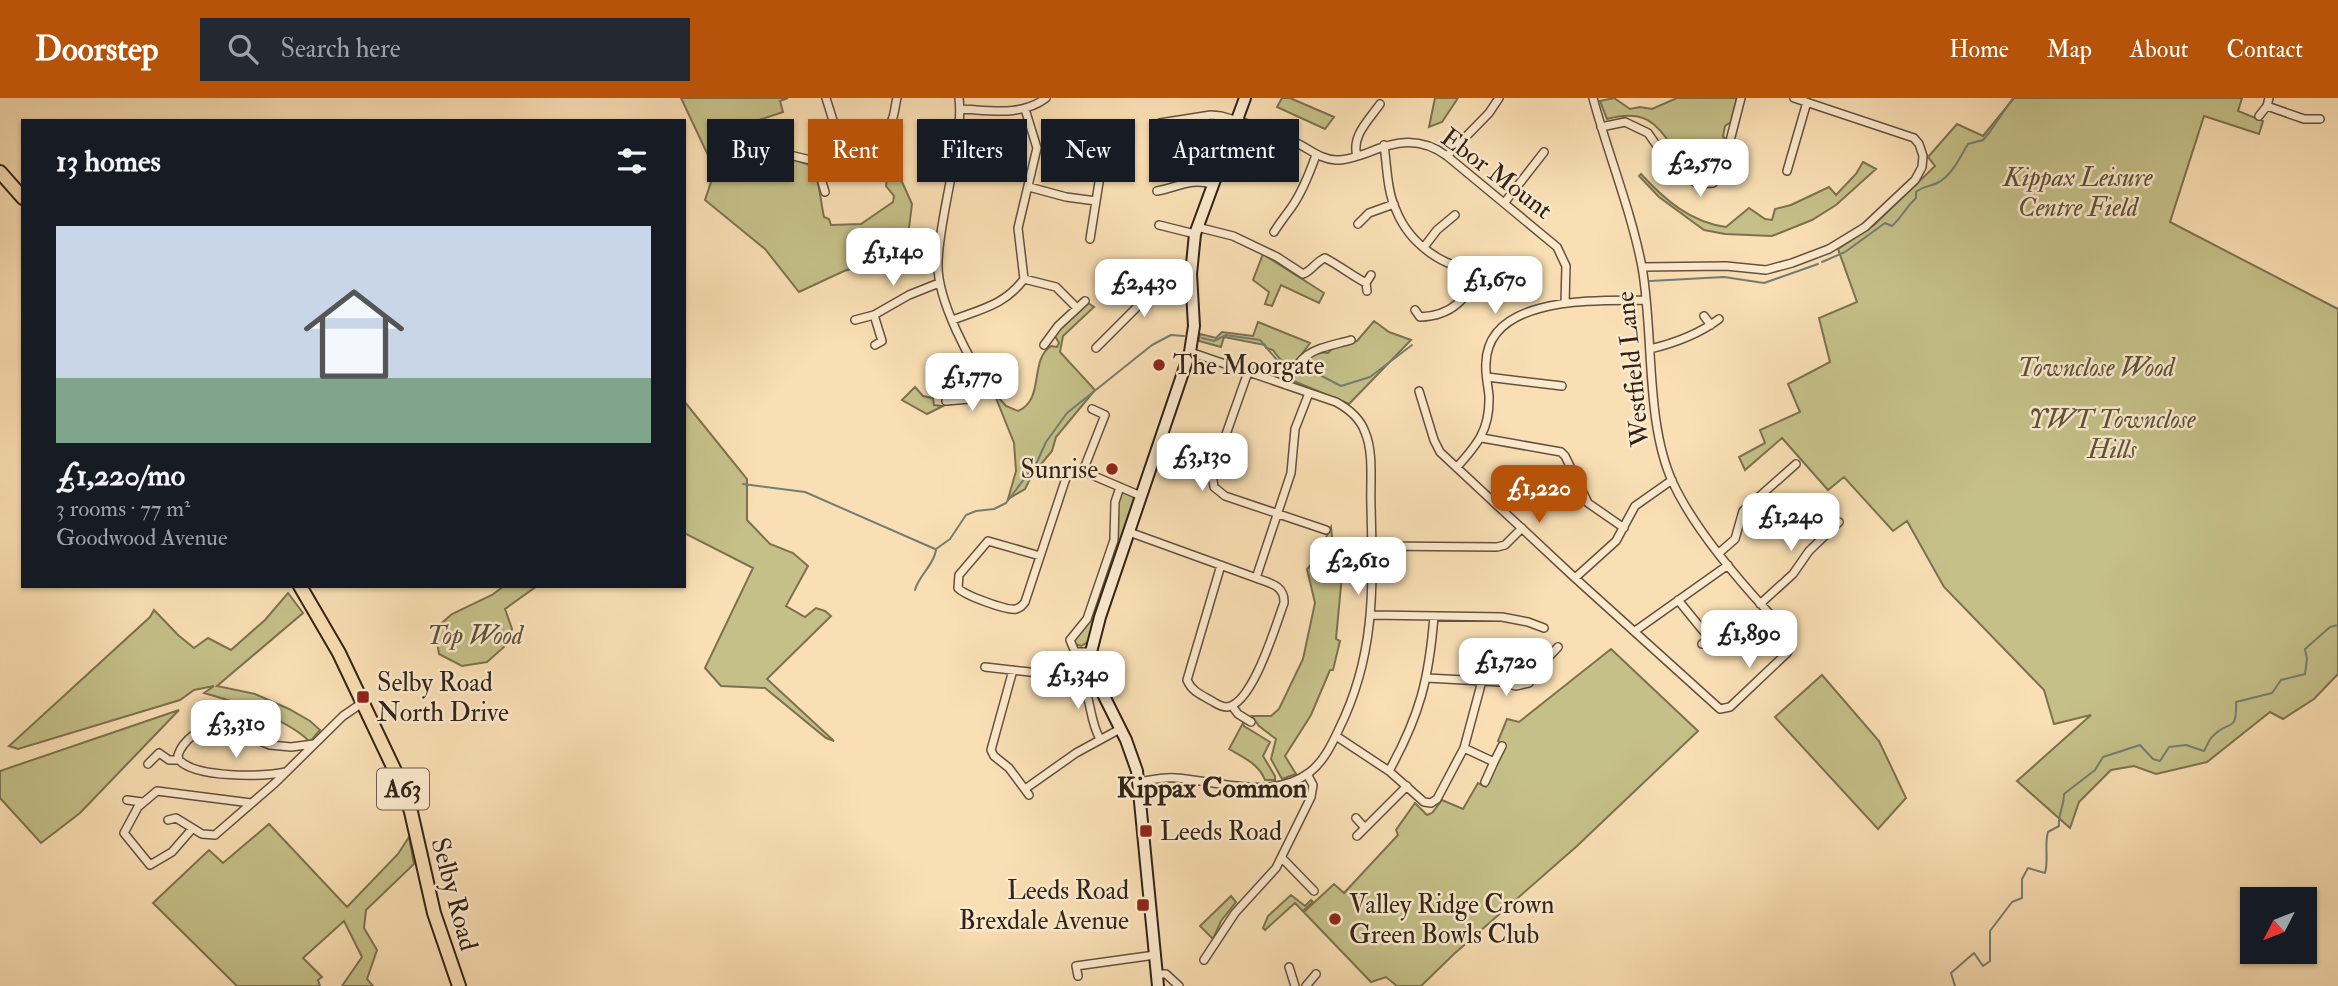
<!DOCTYPE html>
<html lang="en">
<head>
<meta charset="utf-8">
<style>
  :root { --surface:#171b24; --page:#242831; --text:#f1f3f6; --muted:#9ea1a6; --line:#363941; --accent:#b45309 }
  body { margin:0; font-family:"IM FELL Double Pica",serif; background:var(--page); color:var(--text); height:100vh; display:flex; flex-direction:column; font-size:26px; white-space:nowrap }
  * { box-sizing:border-box; margin:0 }
  p { font-size:23px; color:var(--muted) }
  .icon { flex:none; width:38px; height:38px; fill:none; stroke:currentColor; stroke-width:2; stroke-linecap:round; stroke-linejoin:round }
  .map { position:relative; flex:1; overflow:hidden }
  .sheet { position:absolute; left:21px; top:21px; width:665px; height:469px; display:flex; flex-direction:column; background:var(--surface); border-radius:0px; box-shadow:0 2px 5px #0004 }
  .sheet>* { flex:none }
  .top-card { position:absolute; left:707px; top:21px; width:665px; height:63px; display:flex; gap:14px }
  .needle { width:46px; rotate:228deg }
  .tools { position:absolute; left:2240px; top:789px; display:grid; gap:14px }
  .tools a { display:grid; place-items:center; width:77px; height:77px; border-radius:0px; background:var(--surface); box-shadow:0 2px 5px #0004; font-size:35px }
  .price { position:absolute; translate:-50% -60px; padding:0 16px; border-radius:14px; background:#fff; color:#222; font-size:23px; line-height:46px; filter:drop-shadow(0 2px 4px #0008) }
  .price::after { content:''; position:absolute; left:50%; top:42px; width:21px; height:16px; margin-left:-10px; background:inherit; clip-path:polygon(0 0,100% 0,50% 100%) }
  .price.current { background:var(--accent); color:#fff }
  ul { padding:0; list-style:none }
  li { display:grid; align-content:center; gap:14px; height:371px; padding:0 35px }
  li+li { border-top:2px solid var(--line) }
  li span { display:grid; place-items:center; height:217px; border-radius:0px; color:#555 }
  li>.icon { margin-inline-start:auto }
  span .icon { width:126px; height:126px; fill:#fffc; stroke-width:1 }
  li b { font-size:30px }
  h2 { display:flex; justify-content:space-between; align-items:center; height:84px; padding:0 35px; font-size:30px }
  .chip { padding:0 24px; border-radius:0px; background:var(--surface); box-shadow:0 2px 5px #0004; font-size:24px; line-height:63px }
  .chip.current { background:var(--accent); color:#fff }
  header { display:flex; align-items:center; gap:42px; box-sizing:border-box; height:98px; padding:0 35px; background:var(--accent); color:#fff }
  header strong { font-size:33px }
  nav { display:flex; gap:38px; margin-inline-start:auto; font-size:24px }
  .search { width:490px; height:63px; background:var(--page); display:flex; align-items:center; gap:18px; box-sizing:border-box; padding:0 24px; border-radius:0px; color:var(--muted); font-size:26px }
  .map>svg:first-child { display:block }
</style>
</head>
<body>
<header>
<strong>Doorstep</strong>
<div class="search"><svg class="icon" aria-label="search" viewBox="0 0 24 24"><circle cx="10" cy="10" r="6"/><path d="M15 15l6 6"/></svg>Search here</div>
<nav><a>Home</a><a>Map</a><a>About</a><a>Contact</a></nav>
</header>
<div class="map">
<svg width="2338" height="888" viewBox="0 0 2338 888">
  <rect width="100%" height="100%" fill="#fadfb4"/>
  <filter id="stains"><feTurbulence type="fractalNoise" baseFrequency=".00286" numOctaves="4"/><feColorMatrix values="0 0 0 0 .2 0 0 0 0 .09 0 0 0 0 .02 0 0 0 .5 -.17"/></filter>
  <radialGradient id="worn" r=".72"><stop offset=".6" stop-color="#630" stop-opacity="0"/><stop offset="1" stop-color="#630" stop-opacity=".3"/></radialGradient>
  <path fill="#c5c088" stroke="#7b7150" stroke-width="2" d="M681 0H788L780 3 783 14 750 25 759 48 763 52 813 68C820 85 820 101 824 119L829 121 831 127 861 126 893 104 894 98 886 88 887 80 881 70 882 69 876 46 889 36 894 37 889 55 912 106 906 154 844 173 799 194 765 151 705 102 715 72Z
    M1282 0H1290L1334 19 1325 31 1277 9Z
    M1435 0H1458L1442 24 1429 29Z
    M1614 0 1630 11 1640 9 1652 11 1677 0H1737L1731 24 1725 28 1723 38 1726 43C1717 74 1717 94 1682 72L1685 64C1659 34 1654 8 1607 21L1600 3Z
    M2014 0H2242L2238 13 2263 23 2259 36 2204 18 2170 124 2338 211V576L2314 601 2283 621 2270 614 2207 664 2156 676 2134 668 2111 672 2079 704 2070 730 2017 683 2091 617 2054 626 2044 592 1944 489 1907 423 1893 433 1844 379 1828 392 1782 340 1745 372 1739 359 1765 345 1760 332 1800 314 1788 286 1830 264 1819 220 1857 204 1838 151 1874 127 1935 68 1928 59 1957 26 1983 38Z
    M1863 64 1876 71 1836 107 1812 122 1772 138 1725 136 1704 132 1659 99 1639 78 1641 76C1665 102 1690 124 1726 129L1749 110 1765 121 1772 122 1775 111 1791 107 1829 89 1836 97 1856 76Z
    M1263 156 1324 195 1319 205 1281 187 1272 208 1265 206 1269 194 1253 182Z
    M1088 205 1094 209 1063 238 1060 254 1095 292 1056 339 1052 353 1032 377 1025 391 1008 401 1016 373 1014 345 996 300 998 299 1006 308 1018 313C1045 302 1029 262 1051 248L1057 249 1059 245 1055 238 1058 233Z
    M1374 223 1389 234 1411 242 1349 306 1291 282C1300 267 1308 251 1328 255L1334 249 1357 243Z
    M1258 224 1310 245 1295 265C1283 266 1279 261 1273 252L1266 250 1265 247 1224 239 1221 249 1199 243 1200 236 1216 240 1222 234 1253 238Z
    M915 289 923 298 933 300 934 307 943 308 927 316 902 302Z
    M684 303 747 381V422L770 446 793 455 808 468 786 508 805 519 816 510 825 513 831 518 767 581 834 643 826 640 765 590 721 588 705 570 753 470 684 435Z
    M1126 394 1133 399 1135 404 1088 544 1081 548 1075 546 1074 542 1083 529 1116 445 1117 408 1120 396Z
    M1331 429 1335 467H1331L1332 476 1342 477 1336 541 1340 543 1333 572H1330L1311 617 1285 658 1296 676 1282 681 1271 661 1276 641 1259 628 1252 618H1271L1279 611 1303 561 1315 505 1307 471 1315 462Z
    M504 488H537L505 511 512 531 504 549 487 564 462 568 439 556 435 531 452 516 492 497Z
    M288 495 303 515 217 588 255 596 289 611 310 623 320 632 310 644C287 621 236 604 204 595L214 588 194 592 180 602 18 651 9 648 150 519 154 512 178 537 194 550 208 540 231 552 265 522Z
    M1611 551 1698 633 1577 748 1454 856 1421 888H1397L1386 879 1371 884 1295 805 1265 832 1263 830 1268 818 1291 797 1305 808 1311 802 1313 804 1304 812 1305 813 1334 786 1344 795 1398 737 1396 732 1415 705 1427 717 1432 715 1442 702 1463 711 1478 685 1486 689 1505 647 1498 643 1507 621 1519 624Z
    M1822 577 1879 643 1906 700 1878 731 1775 619Z
    M179 612 80 715 41 745 0 700V673Z
    M1243 625 1244 628 1270 644 1263 658 1275 678V682H1265C1259 666 1243 659 1229 651Z
    M269 726 347 809 398 756 409 739 414 766 366 812 364 830 377 852 367 881 373 888H342L362 859 344 823 303 860 322 879 318 882 320 888H237L153 805 209 752 223 765Z
    M1231 798 1236 804 1221 823 1213 841 1200 828Z"/>
  <g fill="none" stroke-linecap="round" stroke-linejoin="round">
    <path stroke="#727e73" stroke-width="2" d="M1822 164 1845 154 1885 125 1892 128C1902 119 1906 109 1916 100V94C1923 88 1929 89 1937 85 1951 79 1960 59 1968 46L1983 42 1989 35 2013 0
      M1650 183 1724 179 1764 185 1818 166
      M1202 240 1214 243 1226 237 1260 242 1277 262 1292 268
      M1300 271 1314 274 1341 288 1370 279 1412 247
      M743 386 805 394 935 451
      M936 451 950 441 966 417 976 413 994 411 1006 405 1037 364 1046 344 1067 315 1152 247 1171 237 1184 238
      M915 492C919 477 934 467 936 452
      M1955 888 1951 875 1974 855 1983 868 1990 863V833L2012 804 2022 800V781L2028 770 2045 775C2049 761 2044 747 2048 734L2059 728C2058 716 2064 708 2064 696L2095 672 2103 659 2140 647 2153 661 2160 663 2169 649 2186 647 2204 653C2207 648 2209 641 2213 638 2229 621 2237 636 2236 604L2272 595 2281 582 2305 576 2307 561 2305 551 2330 529 2338 527"/>
    <defs>
      <path id="minor" d="M826 0 841 48
        M959 0C962 26 955 54 951 79 946 107 939 136 938 164 936 202 971 265 992 296
        M2267 8 2304 21H2320
        M960 11C989 12 1021 19 1046 0
        M2259 18 2267 8 2269 0
        M1160 25 1211 17 1221 18C1245 24 1270 33 1292 43 1308 49 1318 61 1336 62 1346 63 1357 58 1367 55 1395 43 1420 38 1447 58L1557 149 1566 168 1565 205
        M1601 29 1625 24 1648 35 1673 71 1698 86 1713 85 1722 74 1741 0
        M1384 47C1387 68 1387 93 1396 112 1409 145 1445 173 1481 171
        M777 54 819 64
        M1357 58C1351 38 1369 22 1380 6
        M1447 58 1489 15 1499 0
        M819 64C832 36 880 53 892 22 895 15 895 7 897 0
        M819 64V74L825 94
        M1787 73 1807 4
        M1029 89 1066 99 1096 103
        M1157 93C1179 89 1190 80 1212 86
        M1505 104 1544 54
        M1358 126 1369 115 1394 106
        M1159 127 1195 136
        M1197 129 1233 138 1277 159 1303 176C1313 172 1315 164 1325 160 1340 168 1351 177 1366 185
        M1274 134C1279 126 1285 118 1291 110 1301 96 1310 74 1316 57
        M1090 141 1100 78 1098 34
        M1424 149 1437 132 1455 117
        M1642 169 1726 168 1766 172 1792 165 1829 151 1865 129 1915 82 1922 69 1923 58 1919 46 1914 40 1794 0
        M1024 181 1056 189 1077 210
        M1367 193 1366 185 1371 177
        M1415 212 1420 219C1450 218 1471 201 1475 171
        M874 217 882 243 875 247
        M1704 218 1711 227
        M855 222 874 217 909 197 939 185
        M953 222C981 211 1005 207 1024 181L1018 130 1037 50 1025 11
        M1044 247 1058 228 1085 203
        M1096 250 1151 195 1192 192
        M1650 251C1675 245 1699 236 1719 221
        M1248 274 1212 376 1214 389 1225 398 1326 432
        M1487 279 1562 288
        M1286 287C1302 251 1315 252 1351 242
        M1419 293 1434 342 1440 354 1575 480 1616 443 1635 408 1672 382
        M946 303 969 301 987 290
        M1482 340 1561 354 1565 358 1588 405 1624 430
        M1457 369C1478 346 1490 331 1489 298 1488 287 1485 276 1486 265 1488 196 1600 203 1646 202
        M1083 373 1105 317 1092 311
        M1129 434 1256 480 1291 375 1295 331 1309 295
        M1372 448 1497 449 1505 447 1522 430
        M1719 455 1735 441 1743 413 1796 366
        M1040 458 988 443 959 477 958 490C964 497 1007 513 1016 511 1021 509 1022 508 1025 504L1066 380 1071 374 1080 372 1141 398
        M1221 467 1187 582C1192 594 1202 597 1212 603 1217 606 1221 609 1227 609 1253 606 1276 526 1284 505 1285 487 1269 485 1256 480
        M1575 480 1720 611 1730 609 1787 555 1791 548C1791 534 1777 524 1768 514 1734 477 1694 430 1673 385 1645 325 1654 236 1642 169 1631 112 1608 56 1593 0
        M1678 502 1709 540 1702 546
        M1760 506 1793 476 1809 453 1839 424
        M1371 517 1502 519 1528 524 1544 530
        M1635 533 1728 467
        M1075 554 1070 542 1087 521 1114 442 1115 404 1120 389
        M985 569 1057 577 1065 576 1072 570V559L1075 554H1091
        M1072 570C1093 590 1087 619 1100 641
        M1013 572 991 652 994 658 1009 670 1029 697
        M1427 580 1501 584 1516 588 1529 585 1542 566 1558 549
        M1232 608 1238 616 1251 624
        M1336 638 1389 673 1424 704 1431 705 1437 701 1464 650 1482 583
        M1464 650 1494 664 1502 648
        M179 662 178 657C183 642 201 629 217 626L270 647 291 649 314 646
        M148 666 159 655 169 662H179C196 680 262 679 286 674
        M1389 673C1420 617 1429 581 1434 518
        M1139 684C1151 682 1163 679 1176 680 1218 683 1272 703 1310 674 1324 663 1332 646 1339 631 1376 556 1373 489 1371 408 1370 385 1374 355 1365 334 1360 320 1349 311 1336 304L1190 254
        M1485 684 1494 664
        M1025 691 1076 655 1120 631
        M127 702 142 704
        M1356 720 1365 730
        M168 722 176 720 202 736 215 737 275 685 343 618 362 605
        M192 731 172 754 150 767 124 735 138 709 157 693 251 705
        M1357 738 1407 688
        M1282 760 1314 793
        M1204 862 1235 815 1276 770 1311 699 1313 687 1307 676
        M1289 869 1295 888
        M1157 876H1166L1179 888
        M1078 878 1076 868 1155 857
        M1306 888 1316 876"/>
      <path id="secondary" d="M1158 888 1137 673 1126 642 1094 578 1091 554 1100 519 1190 254 1194 228 1191 176 1195 136 1245 0"/>
      <path id="trunk" d="M0 74 23 100
        M300 488 339 555 405 694 411 714 434 815 459 888"/>
    </defs>
    <use href="#minor" stroke="#63513f" stroke-width="10"/>
    <use href="#secondary" stroke="#312218" stroke-width="14"/>
    <use href="#trunk" stroke="#312218" stroke-width="16"/>
    <use href="#minor" stroke="#fceace" stroke-width="7"/>
    <use href="#secondary" stroke="#fceace" stroke-width="10"/>
    <use href="#trunk" stroke="#fadfb4" stroke-width="12"/>
  </g>
  <g fill="#8f2418" stroke="#fceace" stroke-width="2.5">
    <circle cx="1159" cy="267" r="7"/>
    <circle cx="1112" cy="371" r="7"/>
    <rect x="356" y="592" width="14" height="14" rx="3.5"/>
    <rect x="1139" y="726" width="14" height="14" rx="3.5"/>
    <rect x="1136" y="800" width="14" height="14" rx="3.5"/>
    <circle cx="1335" cy="821" r="7"/>
  </g>
  <g text-anchor="middle" stroke-width="5" stroke-linejoin="round" paint-order="stroke">
    <rect fill="#fceace" stroke="#6e5e4f" stroke-width="2" x="377" y="670.5" width="52" height="41" rx="5"/>
    <g font-size="24" font-weight="bold" fill="#312218">
      <text x="403" y="699">A63</text>
    </g>
    <g font-size="26" fill="#312218" stroke="#fceace">
      <text transform="translate(1497 75) rotate(37)" y="9">Ebor Mount</text>
      <text transform="translate(1632 271) rotate(-96)" y="9">Westfield Lane</text>
      <text transform="translate(455 796) rotate(75)" y="9">Selby Road</text>
    </g>
    <g font-size="26" font-style="italic" fill="#5d513a" stroke="#fceace">
      <text x="2078" y="88">Kippax Leisure<tspan x="2078" dy="30">Centre Field</tspan></text>
      <text x="2096" y="278">Townclose Wood</text>
      <text x="2112" y="330">YWT Townclose<tspan x="2112" dy="30">Hills</tspan></text>
      <text x="475" y="546">Top Wood</text>
    </g>
    <g font-size="26" fill="#312218" stroke="#fceace" text-anchor="start">
      <text x="1173" y="276">The Moorgate</text>
      <text x="1098" y="380" text-anchor="end">Sunrise</text>
      <text x="377" y="593">Selby Road<tspan x="377" dy="30">North Drive</tspan></text>
      <text x="1160" y="742">Leeds Road</text>
      <text x="1129" y="801" text-anchor="end">Leeds Road<tspan x="1129" dy="30">Brexdale Avenue</tspan></text>
      <text x="1349" y="815">Valley Ridge Crown<tspan x="1349" dy="30">Green Bowls Club</tspan></text>
    </g>
    <g font-size="28" font-weight="bold" fill="#312218" stroke="#fceace">
      <text x="1212" y="699">Kippax Common</text>
    </g>
  </g>
  <rect width="100%" height="100%" filter="url(#stains)"/>
  <rect width="100%" height="100%" fill="url(#worn)"/>
</svg>
<div class="tools">
<a><svg class="needle" viewBox="-14 -14 28 28"><path d="M0-13l5 13h-10z" fill="#e53935"/><path d="M0 13l5-13h-10z" fill="#9ea1a6"/></svg></a>
</div>
<b class="price" style="left:1700px;top:101px">£2,570</b>
<b class="price" style="left:893px;top:190px">£1,140</b>
<b class="price" style="left:1495px;top:218px">£1,670</b>
<b class="price" style="left:1144px;top:221px">£2,430</b>
<b class="price" style="left:972px;top:315px">£1,770</b>
<b class="price" style="left:1202px;top:395px">£3,130</b>
<b class="price current" style="left:1539px;top:427px">£1,220</b>
<b class="price" style="left:1791px;top:455px">£1,240</b>
<b class="price" style="left:1358px;top:499px">£2,610</b>
<b class="price" style="left:1749px;top:572px">£1,890</b>
<b class="price" style="left:1506px;top:600px">£1,720</b>
<b class="price" style="left:1078px;top:613px">£1,340</b>
<b class="price" style="left:236px;top:662px">£3,310</b>
<div class="top-card">
<a class="chip">Buy</a>
<a class="chip current">Rent</a>
<a class="chip">Filters</a>
<a class="chip">New</a>
<a class="chip">Apartment</a>
</div>
<section class="sheet">
<h2>13 homes<svg class="icon" aria-label="filters" viewBox="0 0 24 24"><path d="M4 7h16M4 17h16"/><circle cx="9" cy="7" r="2"/><circle cx="15" cy="17" r="2"/></svg></h2>
<ul>
<li><span style="background:linear-gradient(#c9d6e8 70%,#7fa58c 0)"><svg class="icon" aria-label="home" viewBox="0 0 24 24"><path d="M3 11l9-7 9 7M6 9v11h12V9"/></svg></span><div><b>£1,220/mo</b><p>3 rooms · 77 m²</p><p>Goodwood Avenue</p></div></li>
</ul>
</section>
</div>
</body>
</html>
